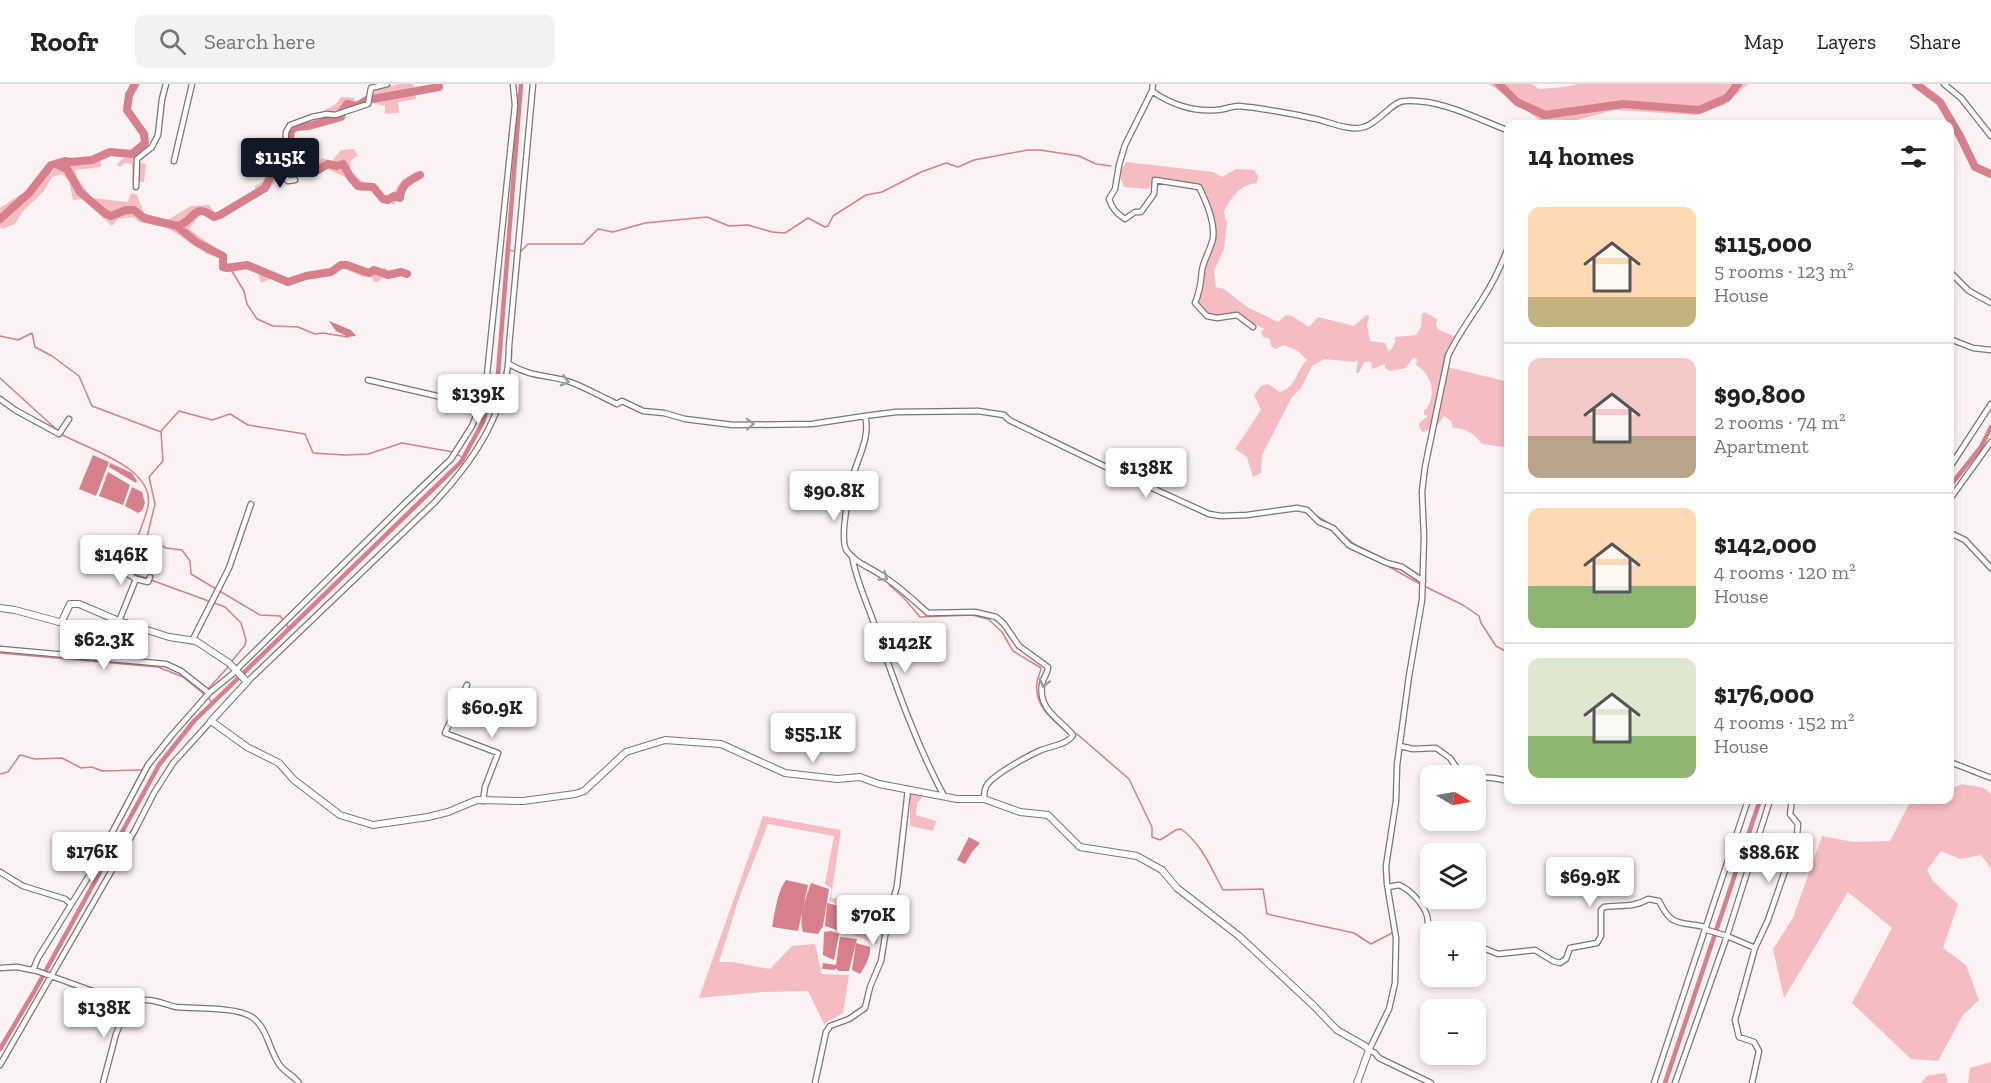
<!DOCTYPE html>
<html lang="en">
<head>
<meta charset="utf-8">
<style>
  :root { --surface:#fff; --page:#f2f2f2; --text:#222; --muted:#767676; --line:#e0e0e0; --accent:#111827 }
  body { margin:0; font-family:"Zilla Slab",serif; background:var(--page); color:var(--text); height:100vh; display:flex; flex-direction:column; font-size:22px; white-space:nowrap }
  * { box-sizing:border-box; margin:0 }
  p { font-size:20px; color:var(--muted) }
  .icon { flex:none; width:33px; height:33px; fill:none; stroke:currentColor; stroke-width:2; stroke-linecap:round; stroke-linejoin:round }
  .map { position:relative; flex:1; overflow:hidden }
  .panel { position:absolute; left:1504px; top:36px; width:450px; height:684px; display:flex; flex-direction:column; background:var(--surface); border-radius:12px; box-shadow:0 3px 9px #0003 }
  .panel>* { flex:none }
  .needle { width:39px; rotate:100deg }
  .tools { position:absolute; left:1420px; top:681px; display:grid; gap:12px }
  .tools a { display:grid; place-items:center; width:66px; height:66px; border-radius:12px; background:var(--surface); box-shadow:0 3px 9px #0003; font-size:30px }
  .price { position:absolute; translate:-50% -51px; padding:0 14px; border-radius:6px; background:#fff; color:#222; font-size:20px; line-height:39px; filter:drop-shadow(0 2px 3px #0008) }
  .price::after { content:''; position:absolute; left:50%; top:36px; width:18px; height:14px; margin-left:-9px; background:inherit; clip-path:polygon(0 0,100% 0,50% 100%) }
  .price.on { background:var(--accent); color:#fff }
  ul { padding:0; list-style:none }
  li { display:flex; align-items:center; gap:18px; height:150px; padding:0 24px }
  li+li { border-top:2px solid var(--line) }
  li span { display:grid; place-items:center; flex:none; width:168px; height:120px; border-radius:12px; color:#555 }
  li>.icon { margin-inline-start:auto }
  span .icon { width:72px; height:72px; fill:#fffc; stroke-width:1 }
  li b { font-size:26px }
  h2 { display:flex; justify-content:space-between; align-items:center; height:72px; padding:0 24px; font-size:26px }
  header { display:flex; align-items:center; gap:36px; box-sizing:border-box; height:84px; padding:0 30px; background:var(--surface); border-bottom:2px solid var(--line) }
  header strong { font-size:28px }
  nav { display:flex; gap:33px; margin-inline-start:auto; font-size:21px }
  .search { width:420px; height:54px; background:var(--page); display:flex; align-items:center; gap:15px; box-sizing:border-box; padding:0 21px; border-radius:12px; color:var(--muted); font-size:22px }
  .map>svg:first-child { display:block }
</style>
</head>
<body>
<header>
<strong>Roofr</strong>
<div class="search"><svg class="icon" aria-label="search" viewBox="0 0 24 24"><circle cx="10" cy="10" r="6"/><path d="M15 15l6 6"/></svg>Search here</div>
<nav><a>Map</a><a>Layers</a><a>Share</a></nav>
</header>
<div class="map">
<svg width="1991" height="999" viewBox="0 0 1991 999">
  <rect width="100%" height="100%" fill="#fbf2f3"/>
  <path fill="#f5bdc2" d="M399 0H413L416 15 398 18 399 29 385 30V22L373 19 375 5Z
    M1489 0H1532L1539 5 1564 3 1578 0H1748L1724 21 1696 31 1614 26 1577 36 1545 40Z
    M341 13 354 14 356 23 335 30 325 28V26L336 20Z
    M354 65 358 72 351 76 350 86 366 101 379 102V109L384 112 393 109 402 96 417 87 420 96 403 105 394 121 388 117 382 118 371 106C351 110 355 98 341 91 333 88 326 84 318 80L322 74 332 77 341 66Z
    M137 69 139 72V79L146 80 144 98 132 97V80L125 79 120 83 117 81 123 74 131 73Z
    M101 77V83L75 86 78 95 92 114 128 118 131 109 137 111 144 129 166 137 191 122 209 121 217 131 213 137 201 130 189 145 225 171 227 179H253L289 195 298 194 300 198 287 200 270 195 261 199 258 189 242 184 221 185 219 181 222 175 207 170 168 144 139 138 133 133 118 135 112 142 82 115 73 116 69 97 62 90 52 93 44 107 23 127 15 140 2 145 0 142V124L21 110 27 115 40 101 46 90 55 84Z
    M1126 78 1213 88 1222 93 1236 85 1254 86 1258 92 1257 99C1240 101 1231 113 1224 128L1227 139 1224 165 1214 187 1216 203 1224 205 1247 223 1278 238 1286 231 1292 232 1309 243 1318 233 1354 242 1366 231 1369 232 1367 242 1370 257 1385 259 1389 268 1395 259V253L1416 251 1421 243 1422 230 1424 228 1437 235 1436 241 1439 246 1454 252 1443 282 1509 298V364L1482 360C1475 350 1466 344 1453 344L1451 337 1444 332 1437 342 1423 348 1420 345 1419 339 1428 332 1424 331V327C1438 313 1432 290 1416 281L1417 275 1413 274 1406 284 1390 287 1385 284V280L1372 285 1371 278H1364L1359 289H1356L1358 276 1354 278 1324 275 1312 282 1301 304 1292 313 1262 371 1261 389 1253 393 1247 373 1235 365 1261 326 1254 311 1261 302 1268 300 1280 308C1297 303 1296 286 1307 276L1298 267 1284 261 1275 265 1271 262 1270 255 1263 253 1261 247 1265 245 1232 229 1220 232 1208 231 1197 218 1215 151 1200 101 1156 94 1149 105 1124 103 1119 90Z
    M275 86H281V91L273 93 275 98 267 108 255 111V102L266 96 268 89Z
    M349 181 367 187 385 184 388 187 400 186V192L382 194 378 198H374L371 191 363 193 347 186Z
    M1962 700 1984 704 1991 710V785L1981 771 1960 775 1941 767 1927 786 1933 797 1958 820 1943 864 1966 881 1979 916 1963 931 1938 977 1911 975 1852 919 1892 844 1848 808 1784 914 1773 865 1793 834 1822 752 1853 758 1890 757 1911 716H1950V705Z
    M916 703 922 714 917 719 916 731 936 737 933 747 910 742V708Z
    M763 732 841 746 831 814 873 815 871 824 885 827 877 860 844 847 850 824 829 817 832 805 825 800 834 752 768 740 739 814 719 878H732L770 885 792 862 815 860 822 890 849 891 843 929 824 940 808 907 763 908 699 914Z
    M1991 978V999H1968L1970 984Z
    M1945 989 1948 997 1946 999H1921L1927 992Z"/>
  <path fill="#d77f8a" d="M329 237 351 246 356 252 348 253 336 247Z
    M93 371 109 378 96 412 79 405Z
    M110 379 132 389 137 397 136 399 109 383Z
    M108 388 130 401 123 421 99 412Z
    M132 403 142 408 145 419 142 427 138 429 125 422Z
    M969 753 980 759 972 768 965 780 957 776Z
    M786 796 808 801 798 847 772 843C775 828 777 808 786 796Z
    M811 799 829 805 823 842 818 850 803 848C798 832 806 814 811 799Z
    M827 819 844 823 840 847 825 842Z
    M831 847 839 850 834 876 823 871 824 848Z
    M840 853 857 855 849 887H839L835 884V886L822 885 823 879 836 881Z
    M856 859 870 863C871 872 865 883 860 890L852 886Z"/>
  <g fill="none" stroke-linecap="round" stroke-linejoin="round">
    <path stroke="#d77f8a" stroke-width="1.5" d="M508 166 513 167
      M521 167 528 160H583L598 145 613 148 645 139 707 133 729 142 748 141 772 148 785 149 808 134 825 143 828 142 833 132 866 111 882 108 921 88 946 79 958 83 974 76 1028 66H1040L1079 72 1096 80 1111 82
      M230 184 244 207 247 220 257 235 273 242 298 243 315 250 323 249 348 253
      M0 252 18 256 32 249 35 263 52 272 79 292 92 322 161 348 163 377 149 393 155 420 147 453 166 464 182 466 190 477 191 490 260 531 280 532 283 536
      M0 294 57 346
      M161 347 179 327 212 336 230 330 248 341 305 350 313 369 345 371 368 370 402 359 453 368
      M61 350C87 365 155 383 148 422 145 438 132 466 125 483L127 487
      M457 370 463 374
      M1317 432 1331 441
      M1335 444 1354 460 1384 475
      M1388 482 1420 500
      M131 489 146 494
      M151 496 225 523 241 539 246 556 245 561 232 577
      M889 501 903 513 920 533 972 531 988 535 1002 548 1013 567 1041 584C1041 589 1037 593 1037 598 1033 622 1054 637 1070 651
      M1426 503 1463 521 1479 532 1481 539 1496 562 1509 569
      M286 540 290 545
      M0 569 158 583 183 593 204 610
      M208 605 229 582
      M208 614 213 619
      M1077 650 1129 695 1152 743V753L1160 756 1176 746 1181 745C1202 760 1211 784 1223 806L1263 805 1267 830 1354 849 1371 860 1392 849
      M0 690 8 688 20 671 35 675 62 674 81 684 92 683 102 687 142 686"/>
    <path stroke="#d77f8a" stroke-width="4.5" d="M1950 402 1981 363 1991 343
      M0 965 34 908 159 681 194 637 461 378 483 338 498 290 521 0
      M1665 999 1760 716"/>
    <path stroke="#d77f8a" stroke-width="8" d="M1499 0 1517 18 1545 31 1623 20 1699 26 1727 14 1738 0
      M1916 0 1940 18 1960 52 1975 83 1991 90
      M342 27 347 20 357 22 367 16 439 3
      M56 80 67 85 80 108 106 130 111 132 126 126H134L144 134 177 142 196 158 223 172V183L227 184 247 181 288 198 306 192 331 188 341 181H347L369 189 374 186 388 191 401 188 407 190
      M306 83 318 86 328 80 337 82 343 80 351 94 358 102 373 103 383 115 388 116 394 112 400 114C401 101 408 97 420 91
      M0 135 29 109 51 81 65 77 70 78 92 76 110 68 132 70 145 59 144 50 127 26 129 11 135 0
      M177 142C195 138 192 117 214 133L220 131 265 104 271 91C283 87 291 92 303 88L306 85 304 76 291 63 290 53 291 47 296 43 309 42 341 33 342 30"/>
    <defs>
      <path id="minor" d="M1153 0 1152 7C1170 20 1193 28 1216 26 1224 26 1231 22 1239 22 1251 23 1263 25 1275 27 1287 29 1299 31 1311 34 1325 36 1349 48 1364 43 1379 39 1392 17 1405 17 1441 15 1476 34 1509 47
        M1944 0 1961 14 1991 52
        M1152 7 1125 61 1119 81 1115 105 1109 115C1112 124 1116 129 1125 135L1135 128H1141L1154 110 1155 96 1199 103C1206 117 1215 138 1213 154 1211 165 1204 175 1202 186 1201 198 1200 208 1195 219L1207 232 1217 234 1237 231 1253 243
        M174 77 192 0
        M295 96 288 97 284 92 286 48 290 41 312 33 327 30 335 31 368 20 371 4 387 0
        M136 103 137 75 152 63 158 51 162 15 166 0
        M1950 188 1969 207 1991 219
        M1950 255 1973 264 1991 266
        M509 280C534 295 551 290 573 299 588 305 602 313 617 320L622 317 643 327 664 329 685 335 733 341 812 340 865 332C871 353 857 375 852 395 849 409 839 457 847 467 856 479 869 483 881 491 898 501 913 516 928 529L975 528 996 533 1004 540 1019 562 1048 583C1048 590 1043 593 1042 600 1038 626 1059 634 1073 651 1067 661 1050 662 1039 667 1028 672 993 691 987 701 984 705 984 710 984 715
        M368 296 480 322
        M0 315 15 326 59 350 69 335
        M865 332 896 328 978 327 1004 331 1009 336 1106 383 1209 430 1221 432 1247 431 1297 424 1307 426 1319 438 1333 444 1349 461 1357 465 1387 479 1402 483 1423 497
        M1950 383 1991 320
        M1950 415 1991 358
        M1950 449 1965 456 1991 484
        M852 472C856 496 867 519 875 542 895 599 915 658 944 712
        M118 481 126 489 136 495
        M119 537 136 495 148 498 150 493
        M192 557 229 484 251 420
        M0 565 166 580 181 587 209 609
        M236 586 401 423 451 375 472 342 485 310 515 21 513 0
        M247 598 435 418C476 374 509 325 509 262L533 0
        M467 601 445 649 498 669 485 703 483 717
        M1400 662 1413 665 1436 664 1450 674 1456 683 1471 692
        M1950 678 1991 694
        M1476 693 1493 694 1509 697
        M0 788 23 802 65 815 71 820
        M1388 803 1399 801C1411 806 1428 824 1428 838 1428 844 1426 846 1428 852L1431 853
        M1476 861 1498 870 1535 866 1553 877 1560 879 1566 875 1570 864 1597 859 1601 852V826L1604 823C1619 821 1634 824 1648 815L1659 817C1672 844 1679 837 1705 843L1707 846 1727 852 1755 864 1735 936 1739 953 1754 958 1759 967 1752 999
        M1755 864 1768 836 1786 784 1793 771 1796 762 1798 740 1790 730 1792 716
        M0 884 17 883 37 887 126 919C133 919 138 916 144 916 155 915 166 921 176 923 196 925 234 923 250 932 267 941 269 966 279 980 284 988 293 991 299 999
        M33 886 38 874 90 790 148 681 172 651 209 609 236 587
        M0 981 135 746 154 709 173 679 211 637
        M103 999 116 950 129 919
        M815 999 826 948 830 942 849 935 865 924 870 903 881 877 888 834 897 802 908 705
        M1431 999 1379 974 1375 969 1369 966 1389 925 1395 899 1396 854 1387 800 1386 782 1396 717 1397 681 1409 592 1422 516 1424 453 1422 408 1425 383 1448 272C1457 252 1470 235 1482 216 1493 199 1502 180 1509 161
        M1654 999 1748 716
        M1675 999 1727 852 1770 716"/>
      <path id="tertiary" d="M0 524 15 526 59 538 62 537 70 520H79L119 537 169 553 196 557 229 579 247 598 211 637 247 663 279 679 294 696 340 731 373 741 428 733 448 728 477 716 523 717 575 710 584 707 626 668 665 656 721 660 785 689 837 695 860 693 879 700 957 715H984L1020 728 1048 731 1080 763 1137 772 1162 786 1177 804 1239 852 1314 922 1337 946 1365 962 1369 966 1357 999"/>
    </defs>
    <use href="#minor" stroke="#7c7475" stroke-width="7"/>
    <use href="#tertiary" stroke="#7c7475" stroke-width="8"/>
    <use href="#minor" stroke="#fff" stroke-width="4.5"/>
    <use href="#tertiary" stroke="#fff" stroke-width="6"/>
  </g>
  <defs><path id="oneway-chevron" d="M-2-3.5L2.5 0L-2 3.5" fill="none" stroke-width="1.6" stroke-linecap="round" stroke-linejoin="round" transform="scale(1.5)"/></defs>
  <g stroke="#9b9a9a">
    <use href="#oneway-chevron" transform="translate(565 297) rotate(14)"/>
    <use href="#oneway-chevron" transform="translate(750 340) rotate(-2)"/>
    <use href="#oneway-chevron" transform="translate(884 493) rotate(34)"/>
    <use href="#oneway-chevron" transform="translate(1044 599) rotate(104)"/>
  </g>
</svg>
<div class="tools">
<a><svg class="needle" viewBox="-14 -14 28 28"><path d="M0-13l5 13h-10z" fill="#e53935"/><path d="M0 13l5-13h-10z" fill="#767676"/></svg></a>
<a><svg class="icon" aria-label="layers" viewBox="0 0 24 24"><path d="M12 4l9 5-9 5-9-5zM3 14l9 5 9-5"/></svg></a>
<a>+</a>
<a>−</a>
</div>
<b class="price on" style="left:280px;top:105px">$115K</b>
<b class="price" style="left:478px;top:341px">$139K</b>
<b class="price" style="left:1146px;top:415px">$138K</b>
<b class="price" style="left:834px;top:438px">$90.8K</b>
<b class="price" style="left:121px;top:502px">$146K</b>
<b class="price" style="left:104px;top:587px">$62.3K</b>
<b class="price" style="left:905px;top:590px">$142K</b>
<b class="price" style="left:492px;top:655px">$60.9K</b>
<b class="price" style="left:813px;top:680px">$55.1K</b>
<b class="price" style="left:92px;top:799px">$176K</b>
<b class="price" style="left:1769px;top:800px">$88.6K</b>
<b class="price" style="left:1590px;top:824px">$69.9K</b>
<b class="price" style="left:873px;top:862px">$70K</b>
<b class="price" style="left:104px;top:955px">$138K</b>
<section class="panel">
<h2>14 homes<svg class="icon" aria-label="filters" viewBox="0 0 24 24"><path d="M4 7h16M4 17h16"/><circle cx="9" cy="7" r="2"/><circle cx="15" cy="17" r="2"/></svg></h2>
<ul>
<li><span style="background:linear-gradient(#ffd9b3 75%,#c2b280 0)"><svg class="icon" aria-label="home" viewBox="0 0 24 24"><path d="M3 11l9-7 9 7M6 9v11h12V9"/></svg></span><div><b>$115,000</b><p>5 rooms · 123 m²</p><p>House</p></div></li>
<li><span style="background:linear-gradient(#f6c9c9 65%,#b9a48a 0)"><svg class="icon" aria-label="home" viewBox="0 0 24 24"><path d="M3 11l9-7 9 7M6 9v11h12V9"/></svg></span><div><b>$90,800</b><p>2 rooms · 74 m²</p><p>Apartment</p></div></li>
<li><span style="background:linear-gradient(#ffd9b3 65%,#8fb573 0)"><svg class="icon" aria-label="home" viewBox="0 0 24 24"><path d="M3 11l9-7 9 7M6 9v11h12V9"/></svg></span><div><b>$142,000</b><p>4 rooms · 120 m²</p><p>House</p></div></li>
<li><span style="background:linear-gradient(#dfe7d0 65%,#8fb573 0)"><svg class="icon" aria-label="home" viewBox="0 0 24 24"><path d="M3 11l9-7 9 7M6 9v11h12V9"/></svg></span><div><b>$176,000</b><p>4 rooms · 152 m²</p><p>House</p></div></li>
</ul>
</section>
</div>
</body>
</html>
